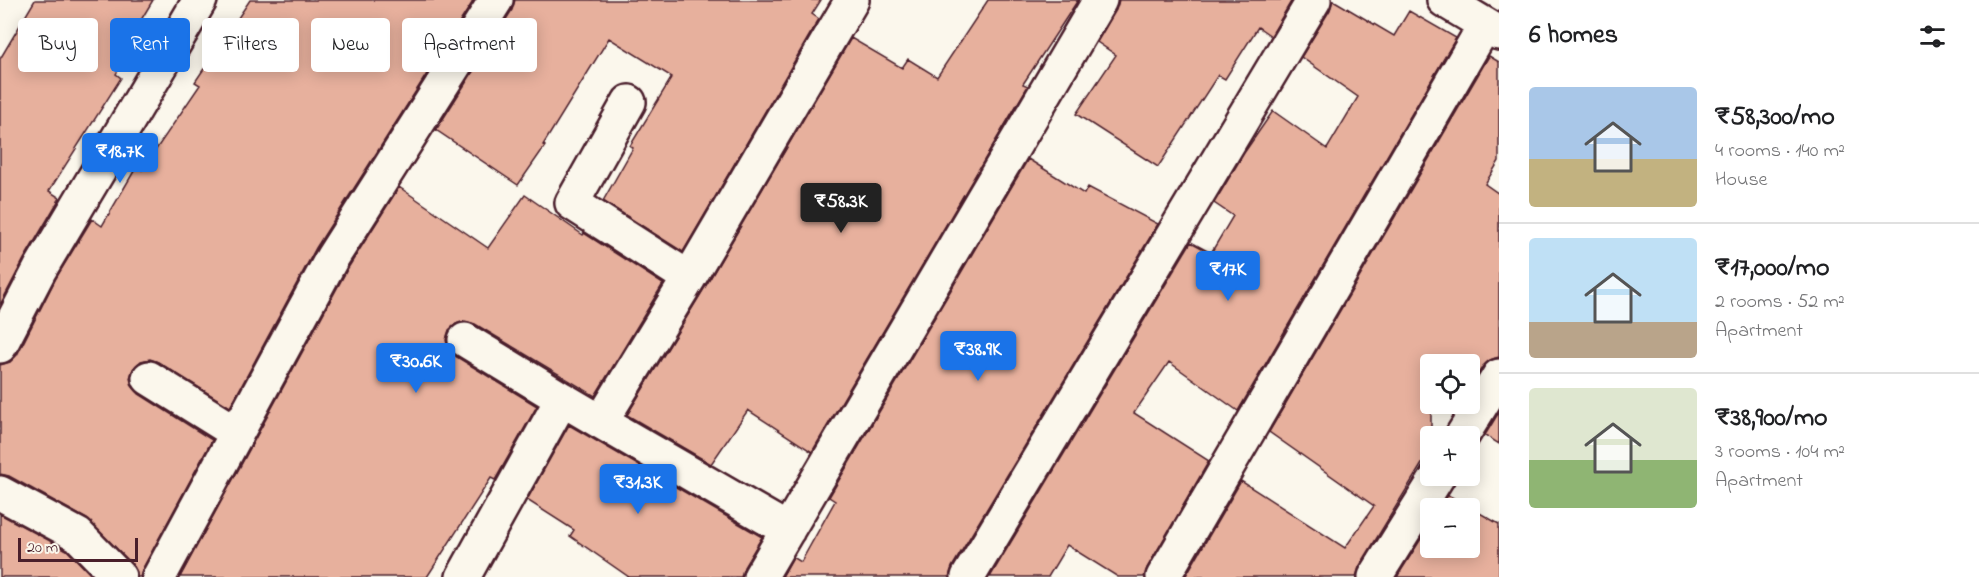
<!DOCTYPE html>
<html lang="en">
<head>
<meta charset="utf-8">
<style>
  :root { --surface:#fff; --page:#f2f2f2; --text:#202124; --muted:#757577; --line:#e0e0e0; --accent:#1a73e8 }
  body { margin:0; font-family:"Indie Flower",sans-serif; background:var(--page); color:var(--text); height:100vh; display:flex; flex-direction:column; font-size:22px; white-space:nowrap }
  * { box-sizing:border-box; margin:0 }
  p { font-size:20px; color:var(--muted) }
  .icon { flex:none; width:33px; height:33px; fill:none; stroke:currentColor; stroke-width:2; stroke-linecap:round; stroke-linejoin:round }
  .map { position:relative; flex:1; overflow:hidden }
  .drawer { display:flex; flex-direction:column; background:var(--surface); width:480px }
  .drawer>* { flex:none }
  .banner { position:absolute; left:18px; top:18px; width:570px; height:54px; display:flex; gap:12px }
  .buttons { position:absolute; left:1420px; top:354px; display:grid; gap:12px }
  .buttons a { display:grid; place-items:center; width:60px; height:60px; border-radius:6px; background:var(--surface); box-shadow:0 3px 15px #0003; font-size:30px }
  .scale { position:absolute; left:18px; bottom:15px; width:120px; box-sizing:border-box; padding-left:6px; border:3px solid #4a1f2b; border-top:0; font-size:16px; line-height:21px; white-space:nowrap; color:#4a1f2b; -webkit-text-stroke:4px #fbf7ec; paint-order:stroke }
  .price { position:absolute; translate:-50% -51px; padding:0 14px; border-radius:6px; background:var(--accent); color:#fff; font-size:20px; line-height:39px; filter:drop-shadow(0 2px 3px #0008) }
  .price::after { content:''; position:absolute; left:50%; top:36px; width:18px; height:14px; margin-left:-9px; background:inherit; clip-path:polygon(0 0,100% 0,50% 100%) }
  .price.active { background:#222; color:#fff }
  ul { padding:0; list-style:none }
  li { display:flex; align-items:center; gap:18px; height:150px; padding:0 30px }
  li+li { border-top:2px solid var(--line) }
  li span { display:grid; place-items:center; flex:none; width:168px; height:120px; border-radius:6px; color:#555 }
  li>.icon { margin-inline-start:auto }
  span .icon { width:72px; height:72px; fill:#fffc; stroke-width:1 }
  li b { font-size:26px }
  h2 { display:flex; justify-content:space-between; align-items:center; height:72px; padding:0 30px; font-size:26px }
  .pill { padding:0 21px; border-radius:6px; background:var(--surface); box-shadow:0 3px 15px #0003; font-size:21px; line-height:54px }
  .pill.active { background:var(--accent); color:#fff }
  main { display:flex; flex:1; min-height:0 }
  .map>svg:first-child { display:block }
</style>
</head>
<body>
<main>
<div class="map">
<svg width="1499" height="577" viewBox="0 0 1499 577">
  <rect width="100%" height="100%" fill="#fbf7ec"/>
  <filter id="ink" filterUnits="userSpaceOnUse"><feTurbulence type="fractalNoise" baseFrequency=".0167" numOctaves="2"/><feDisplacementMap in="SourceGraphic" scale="12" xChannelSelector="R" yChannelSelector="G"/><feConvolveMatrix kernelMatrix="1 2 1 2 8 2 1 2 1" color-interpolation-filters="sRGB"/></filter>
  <g filter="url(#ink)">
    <path fill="#e7b09d" stroke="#4a1f2b" stroke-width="1.5" d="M35 0H153L141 20 145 22 116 74 121 78 49 191 60 198 24 259 0 305V59Z
      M250 0H474L316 248 230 407 158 362 150 359 141 361 133 369 130 378 132 386 139 394 212 440 143 568 140 577H137V572L132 564 87 519 9 476 0 474V365L10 362 17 355 56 278 92 219 102 226 137 166 142 170 200 85 195 82Z
      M515 0H821L812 14 819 19 683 252 603 201 633 148 630 146 672 77 609 38 543 145 545 146 518 185 436 130 512 10Z
      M988 0H1078L1023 84 1028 86 812 452 748 410 711 464 627 415 705 287 851 38 902 68 908 59 937 77Z
      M1119 0H1292L1271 36 1258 27 1225 79 1218 75 1158 167 1076 114 1116 55 1097 42 1116 10Z
      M1333 0 1394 36 1409 11 1456 38 1238 411 1169 362 1134 413 1209 461 1147 568 1144 577H1118L1067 545 1048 577H990L1191 242 1211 253 1233 216 1214 203 1244 153 1273 111 1327 149 1358 97 1301 57 1330 10Z
      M1489 56 1499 62V161L1485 184 1499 194V357L1490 360 1483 366 1470 387V364H1431V449L1359 567 1356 577H1185L1241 481 1345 548 1374 506 1269 432Z
      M1028 159 1084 194 1088 187 1158 224 952 567 949 577H782L793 557 801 562 835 501 829 497Z
      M399 187 488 248 525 195 583 235 584 233 663 284 595 396 475 324 465 321 456 324 449 330 446 340 448 348 455 356 537 406 495 480 491 478 427 577H180L348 268Z
      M1499 412V444L1485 435Z
      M569 425 762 537 744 567 741 577H629L570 536 574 530 527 500Z
      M1448 495 1499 524V577H1397L1431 523V548H1470V508H1440Z
      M0 514 67 550 93 577H0Z"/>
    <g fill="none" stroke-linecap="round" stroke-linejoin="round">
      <defs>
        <path id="street" d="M1444 0 1499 33
          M629 102 572 203 689 278
          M465 340 562 399
          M0 346 40 269 200 0
          M149 378 237 433
          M601 422 788 530
          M1462 436 1499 376
          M0 493 78 535 119 577
          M159 577 332 258 496 0
          M463 577 562 399 601 422 689 278 852 0
          M760 577 1100 0
          M968 577 1314 0
          M1163 577 1485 25
          M1375 577 1438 476"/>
      </defs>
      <use href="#street" stroke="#4a1f2b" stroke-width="38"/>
      <use href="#street" stroke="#fbf7ec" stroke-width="33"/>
    </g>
  </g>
</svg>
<div class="buttons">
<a><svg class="icon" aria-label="locate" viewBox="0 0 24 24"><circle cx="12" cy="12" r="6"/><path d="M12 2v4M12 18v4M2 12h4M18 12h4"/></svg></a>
<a>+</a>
<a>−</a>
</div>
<div class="scale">20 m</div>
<b class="price" style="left:120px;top:184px">₹18.7K</b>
<b class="price active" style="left:841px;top:234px">₹58.3K</b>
<b class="price" style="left:1228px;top:302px">₹17K</b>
<b class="price" style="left:978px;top:382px">₹38.9K</b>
<b class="price" style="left:416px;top:394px">₹30.6K</b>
<b class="price" style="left:638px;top:515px">₹31.3K</b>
<div class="banner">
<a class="pill">Buy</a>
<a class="pill active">Rent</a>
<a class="pill">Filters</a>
<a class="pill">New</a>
<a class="pill">Apartment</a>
</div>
</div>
<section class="drawer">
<h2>6 homes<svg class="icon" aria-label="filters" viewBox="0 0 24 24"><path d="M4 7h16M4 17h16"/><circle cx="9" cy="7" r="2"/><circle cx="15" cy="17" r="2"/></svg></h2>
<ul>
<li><span style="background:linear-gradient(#a9c7e8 60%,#c2b280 0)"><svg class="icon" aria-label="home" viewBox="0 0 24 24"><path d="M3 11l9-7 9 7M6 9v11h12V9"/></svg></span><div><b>₹58,300/mo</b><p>4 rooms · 140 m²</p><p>House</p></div></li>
<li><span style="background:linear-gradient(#bfe0f5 70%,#b9a48a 0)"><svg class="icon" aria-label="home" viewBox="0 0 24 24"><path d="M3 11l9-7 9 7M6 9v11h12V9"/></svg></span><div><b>₹17,000/mo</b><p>2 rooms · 52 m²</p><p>Apartment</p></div></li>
<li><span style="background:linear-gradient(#dfe7d0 60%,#8fb573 0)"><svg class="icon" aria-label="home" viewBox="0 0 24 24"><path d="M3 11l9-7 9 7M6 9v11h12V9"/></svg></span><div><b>₹38,900/mo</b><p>3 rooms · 104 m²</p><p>Apartment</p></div></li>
</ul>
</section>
</main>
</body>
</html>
